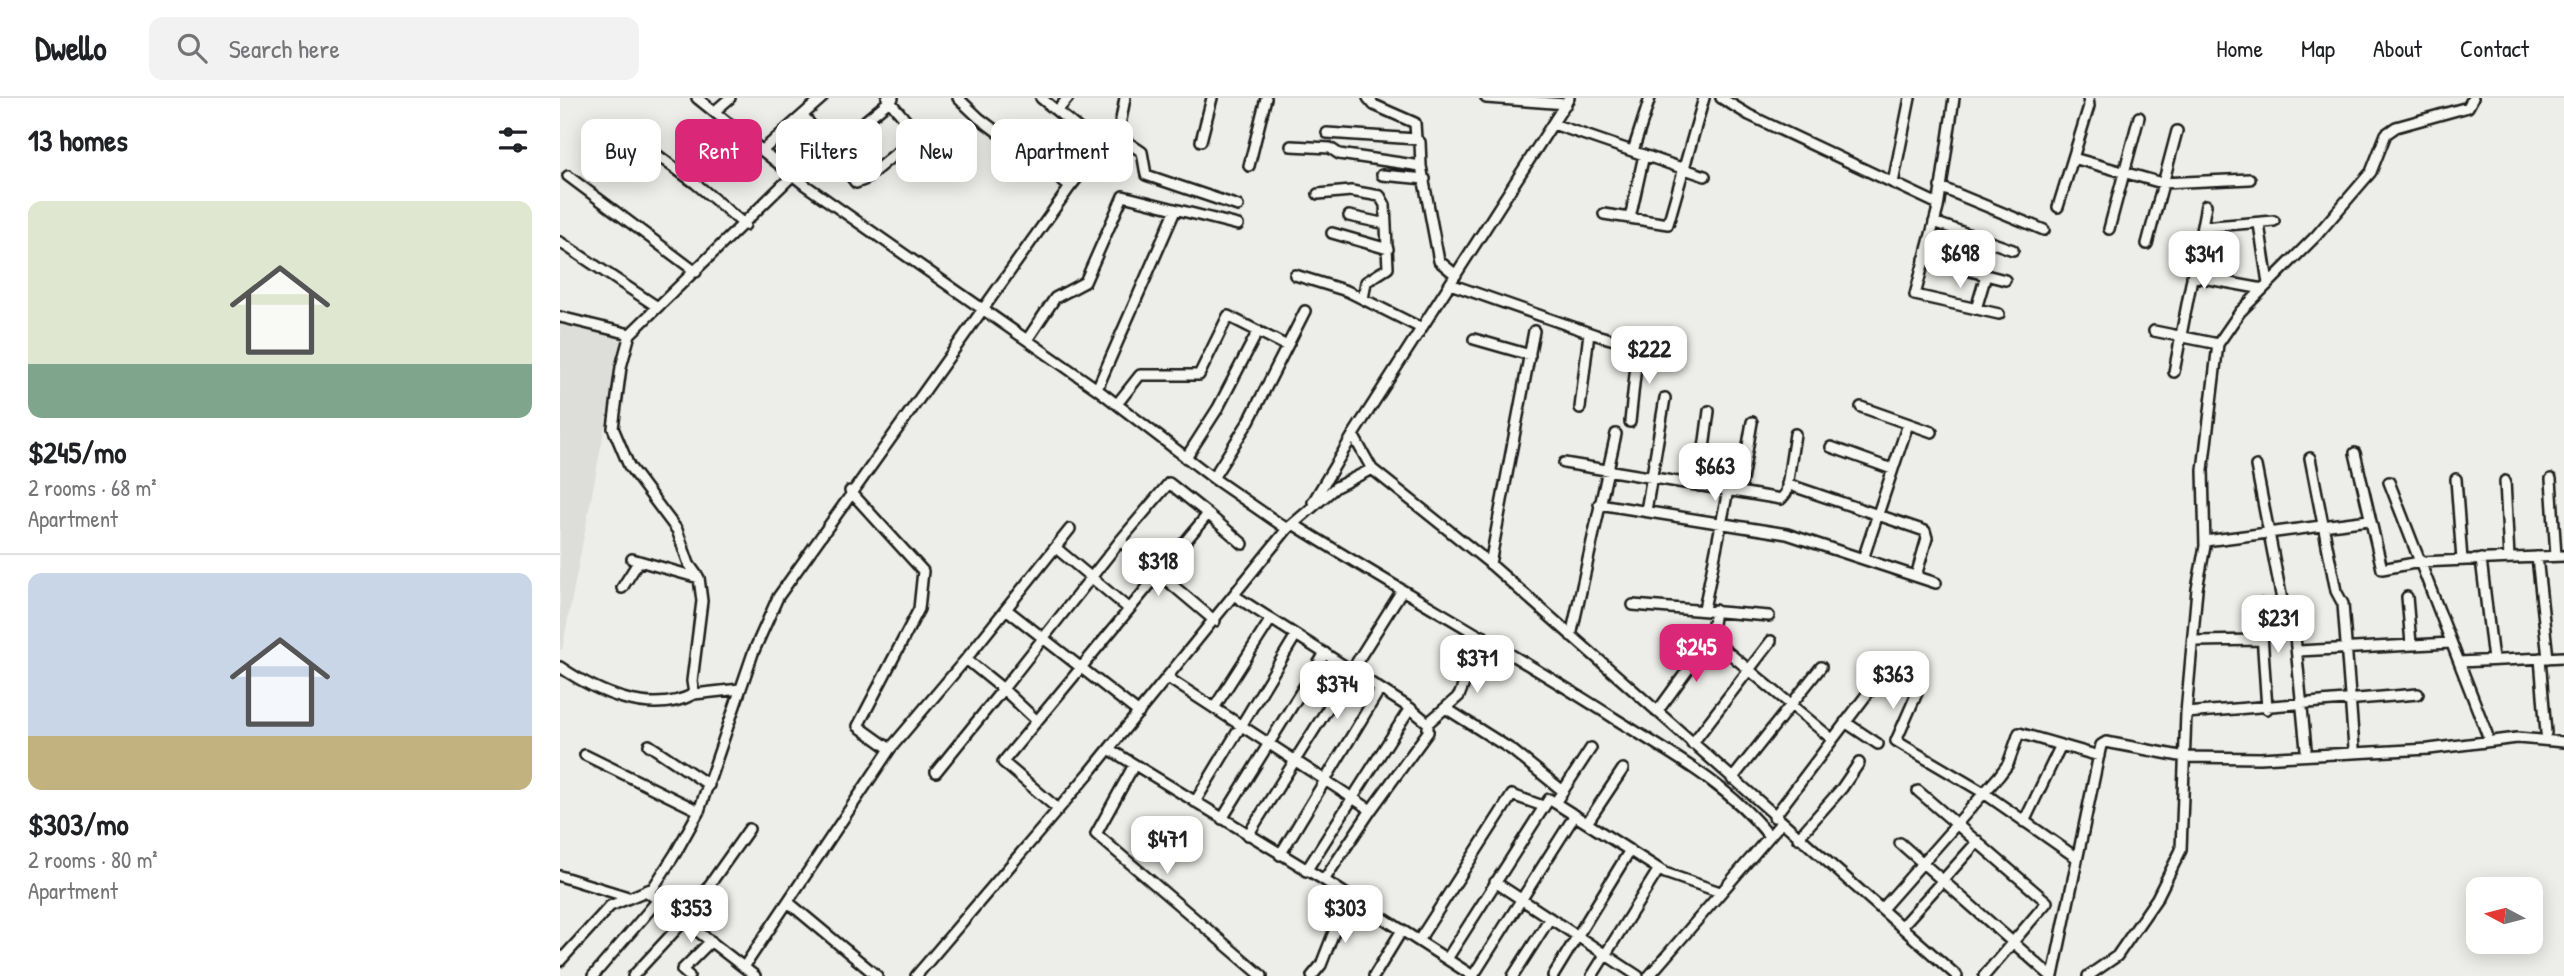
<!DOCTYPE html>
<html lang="en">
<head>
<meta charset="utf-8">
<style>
  :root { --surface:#fff; --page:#f2f2f2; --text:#202124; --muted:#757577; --line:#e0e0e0; --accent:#db2777 }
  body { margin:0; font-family:"Patrick Hand",sans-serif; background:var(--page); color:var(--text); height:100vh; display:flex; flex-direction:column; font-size:26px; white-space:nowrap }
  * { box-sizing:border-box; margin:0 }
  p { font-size:23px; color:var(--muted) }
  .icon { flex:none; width:38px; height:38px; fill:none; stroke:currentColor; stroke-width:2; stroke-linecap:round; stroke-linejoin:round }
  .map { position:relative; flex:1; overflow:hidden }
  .panel { display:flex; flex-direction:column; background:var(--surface); width:560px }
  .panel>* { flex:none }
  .guide { position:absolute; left:21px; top:21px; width:665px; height:63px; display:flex; gap:14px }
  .needle { width:46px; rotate:277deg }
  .tools { position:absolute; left:1906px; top:779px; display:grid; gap:14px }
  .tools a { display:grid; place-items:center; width:77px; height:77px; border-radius:14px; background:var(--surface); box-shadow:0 4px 18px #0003; font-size:35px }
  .price { position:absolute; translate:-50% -60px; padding:0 16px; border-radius:14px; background:#fff; color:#222; font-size:23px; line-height:46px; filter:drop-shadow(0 2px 4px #0008) }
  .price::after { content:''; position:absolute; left:50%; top:42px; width:21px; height:16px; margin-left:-10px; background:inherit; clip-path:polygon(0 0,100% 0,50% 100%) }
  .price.on { background:var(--accent); color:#fff }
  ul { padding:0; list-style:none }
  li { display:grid; align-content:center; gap:14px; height:371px; padding:0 28px }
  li+li { border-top:2px solid var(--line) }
  li span { display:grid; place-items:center; height:217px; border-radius:14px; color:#555 }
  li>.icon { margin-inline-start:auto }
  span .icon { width:126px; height:126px; fill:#fffc; stroke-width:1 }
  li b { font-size:30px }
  h2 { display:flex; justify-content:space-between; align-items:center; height:84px; padding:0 28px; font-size:30px }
  .tag { padding:0 24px; border-radius:14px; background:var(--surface); box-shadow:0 4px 18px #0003; font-size:24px; line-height:63px }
  .tag.on { background:var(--accent); color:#fff }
  header { display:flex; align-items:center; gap:42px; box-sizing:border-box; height:98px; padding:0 35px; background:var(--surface); border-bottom:2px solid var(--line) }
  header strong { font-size:33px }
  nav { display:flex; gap:38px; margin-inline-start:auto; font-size:24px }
  .search { width:490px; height:63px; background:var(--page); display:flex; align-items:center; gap:18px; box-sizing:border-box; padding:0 24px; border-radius:14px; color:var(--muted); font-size:26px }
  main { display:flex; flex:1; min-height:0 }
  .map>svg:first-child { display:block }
</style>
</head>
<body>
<header>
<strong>Dwello</strong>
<div class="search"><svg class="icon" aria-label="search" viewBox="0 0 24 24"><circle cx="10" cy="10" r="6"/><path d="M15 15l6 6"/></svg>Search here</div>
<nav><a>Home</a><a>Map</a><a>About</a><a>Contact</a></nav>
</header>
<main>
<section class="panel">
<h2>13 homes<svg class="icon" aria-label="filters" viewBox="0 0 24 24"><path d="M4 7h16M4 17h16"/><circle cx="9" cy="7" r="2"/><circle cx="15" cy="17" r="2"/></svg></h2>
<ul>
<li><span style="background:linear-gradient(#dfe7d0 75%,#7fa58c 0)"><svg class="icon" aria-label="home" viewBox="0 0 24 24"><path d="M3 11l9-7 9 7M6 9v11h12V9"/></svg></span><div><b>$245/mo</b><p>2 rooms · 68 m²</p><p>Apartment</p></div></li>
<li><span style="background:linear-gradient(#c9d6e8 75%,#c2b280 0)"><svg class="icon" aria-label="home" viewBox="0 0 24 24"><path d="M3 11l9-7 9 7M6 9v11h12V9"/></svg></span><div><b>$303/mo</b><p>2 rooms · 80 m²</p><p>Apartment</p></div></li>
</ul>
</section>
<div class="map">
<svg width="2004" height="878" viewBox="0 0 2004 878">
  <rect width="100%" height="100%" fill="#edede9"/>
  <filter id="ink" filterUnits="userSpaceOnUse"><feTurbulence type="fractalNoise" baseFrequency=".0143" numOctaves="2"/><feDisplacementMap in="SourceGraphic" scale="14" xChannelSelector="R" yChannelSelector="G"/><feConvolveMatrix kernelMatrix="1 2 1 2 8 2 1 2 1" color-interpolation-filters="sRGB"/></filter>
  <g filter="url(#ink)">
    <path fill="#ddddda" d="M0 226 62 240 2 552 0 551Z"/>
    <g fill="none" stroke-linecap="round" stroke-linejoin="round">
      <defs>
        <path id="street" d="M137 0 245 87 537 291 653 380 727 431
          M327 0 358 37
          M398 0 419 20 510 89
          M481 0 542 50
          M808 0 814 7 855 25 856 41
          M926 0 1006 6
          M1161 0 1189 17 1378 106
          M1394 0 1378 110 1355 197 1439 216
          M155 13 170 0
          M497 13 508 0
          M243 17 296 85 304 82 371 26
          M993 26 1145 78
          M62 31 135 85 185 127
          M554 35 582 54 586 77 678 108
          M767 35 856 41 860 44 861 68
          M641 43 652 0
          M731 48 770 50 779 56 861 68 879 163 896 177
          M203 52 262 0
          M270 52 333 0
          M1073 53 1090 0
          M1513 60 1602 85 1690 81
          M689 68 706 0
          M822 77 865 81
          M8 78 136 174
          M1333 85 1350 0
          M1380 89 1484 132
          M758 96 791 93 820 98 825 107 828 170 806 184 803 201
          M1498 109 1529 8 1528 0
          M1044 116 1108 126 1144 0
          M789 118 826 126
          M1070 120 1084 57
          M1374 124 1453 152
          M1699 126 1708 185
          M1642 129 1714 123
          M1549 131 1579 19
          M772 135 828 151
          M0 144 96 208
          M1587 146 1617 33
          M1364 161 1445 182
          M735 177 787 193 861 230
          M1632 178 1703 191
          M890 186 1036 237 1098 254
          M1416 211 1426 177
          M0 219 70 236
          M1594 233 1658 246
          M914 241 970 257
          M467 242 495 200 525 184 563 98 678 127
          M1614 274 1646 107
          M537 291 615 113
          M557 306 580 277H639L668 218 727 248
          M1301 309 1372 334
          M1020 310 1029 235
          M1070 324 1078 248
          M1271 349 1332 371
          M1795 355 1822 471 1860 464 2004 458
          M626 360 658 310 698 233
          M1750 360 1776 493 1783 506 1794 650
          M1004 365 1221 401 1226 395 1235 336
          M1696 368 1722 502
          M812 371 793 337 1009 0
          M653 380 689 323 745 213
          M1896 381 1902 462
          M1991 381 1996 458
          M1945 383 1949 460
          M1829 384 1927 636
          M1227 386 1365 433 1367 440 1356 478
          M1139 388 1149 313
          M290 393 363 473 359 511 298 628 330 651 406 561
          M1180 394 1192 324
          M753 404 793 337
          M1039 406 1227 436 1376 485
          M1086 413 1105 300
          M648 416 683 446
          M733 426C840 493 950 553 1057 622 1110 655 1170 688 1209 738
          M510 431 406 561 443 591 560 443 655 523
          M1645 443 1809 422
          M496 450 569 511
          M1977 459 1988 560
          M72 461 139 480
          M1303 461 1348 326
          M1921 461 1933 562
          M930 466 974 233
          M62 490 79 463
          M675 498 850 610 868 625V634L811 712
          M1847 499 1851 546
          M1700 506 1707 611
          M1073 507 1209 518
          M1732 508 1746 651
          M446 511 579 615
          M1144 511 1168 392
          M1011 538 1056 336
          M1151 540 1272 641
          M1634 543 1702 542
          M1738 553 1891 545
          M1980 560 1986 635
          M1899 564 2004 559
          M0 569C37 594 90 619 134 596
          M608 580 811 712 764 782
          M180 591 134 596 132 583 142 503 139 480 129 466 117 432 69 368 53 330 61 269 70 236 233 77
          M1357 595 1336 643 1424 695 1517 760
          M654 610 711 521
          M887 611 952 652 1003 693
          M1097 614 1151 540 1155 512
          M1626 615 1858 596
          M1285 624 1318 646
          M868 625 899 598 923 538
          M1132 646 1211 543
          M89 647 149 687
          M549 651 764 782 913 878
          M25 657 139 713
          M574 667 536 736 702 878
          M376 674 443 591 477 623
          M1172 681 1261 569
          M1358 693 1487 804 1424 878
          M635 704 736 537
          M995 705 1031 650
          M498 711 443 664 648 416 609 385 560 443
          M1214 719 1317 583
          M662 721 765 555
          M1464 724 1501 647
          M1027 725 1063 671
          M688 737 841 494
          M1238 740 1282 690 1299 665
          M1340 745 1491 878
          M720 757 820 591
          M746 773 850 610
          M0 778 68 799
          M935 784 1078 878
          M86 793 195 878
          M228 804 317 878
          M1322 811 1439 678 1448 666 1459 635 1539 658
          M1341 829 1418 743
          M859 842 952 697 983 708
          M887 861 989 701 1105 775 1160 794
          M0 863 50 808 93 790 115 756 139 713 193 555 218 499 510 89 560 27 565 0
          M184 869 330 651
          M33 878 98 802
          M73 878 124 823 189 731
          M129 878 122 872 151 843
          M356 878 531 673 727 431 776 389 812 371 927 463 1397 878
          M752 878 761 867 788 798
          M814 878 842 832
          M913 878 1015 717
          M953 878 990 820
          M993 878 1070 752
          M1032 878 1099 771
          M1089 878 1221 725
          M1493 878 1541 647 1546 644 1625 659 1700 660 1869 651 1957 640 2004 644
          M1528 878 1557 858 1597 800 1621 752 1626 615 1637 491 1645 448 1643 372 1658 246 1680 214 1756 138 1811 74 1826 36 1836 29 1908 9 1913 0"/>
      </defs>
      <use href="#street" stroke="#1c1c1c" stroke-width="14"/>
      <use href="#street" stroke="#f6f6f2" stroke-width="9"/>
    </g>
  </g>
</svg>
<div class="tools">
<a><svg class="needle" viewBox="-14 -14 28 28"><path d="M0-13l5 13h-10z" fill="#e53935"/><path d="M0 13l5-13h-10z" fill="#757577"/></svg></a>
</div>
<b class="price" style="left:1400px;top:192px">$698</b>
<b class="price" style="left:1644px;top:193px">$341</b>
<b class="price" style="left:1089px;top:288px">$222</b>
<b class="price" style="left:1155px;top:405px">$663</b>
<b class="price" style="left:598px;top:500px">$318</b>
<b class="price" style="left:1718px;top:557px">$231</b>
<b class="price on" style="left:1136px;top:586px">$245</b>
<b class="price" style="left:917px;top:597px">$371</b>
<b class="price" style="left:1333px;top:613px">$363</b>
<b class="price" style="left:777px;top:623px">$374</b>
<b class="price" style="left:607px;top:778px">$471</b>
<b class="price" style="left:131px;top:847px">$353</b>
<b class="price" style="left:785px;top:847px">$303</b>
<div class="guide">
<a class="tag">Buy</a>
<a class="tag on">Rent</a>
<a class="tag">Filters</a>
<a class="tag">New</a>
<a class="tag">Apartment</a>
</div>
</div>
</main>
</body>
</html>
